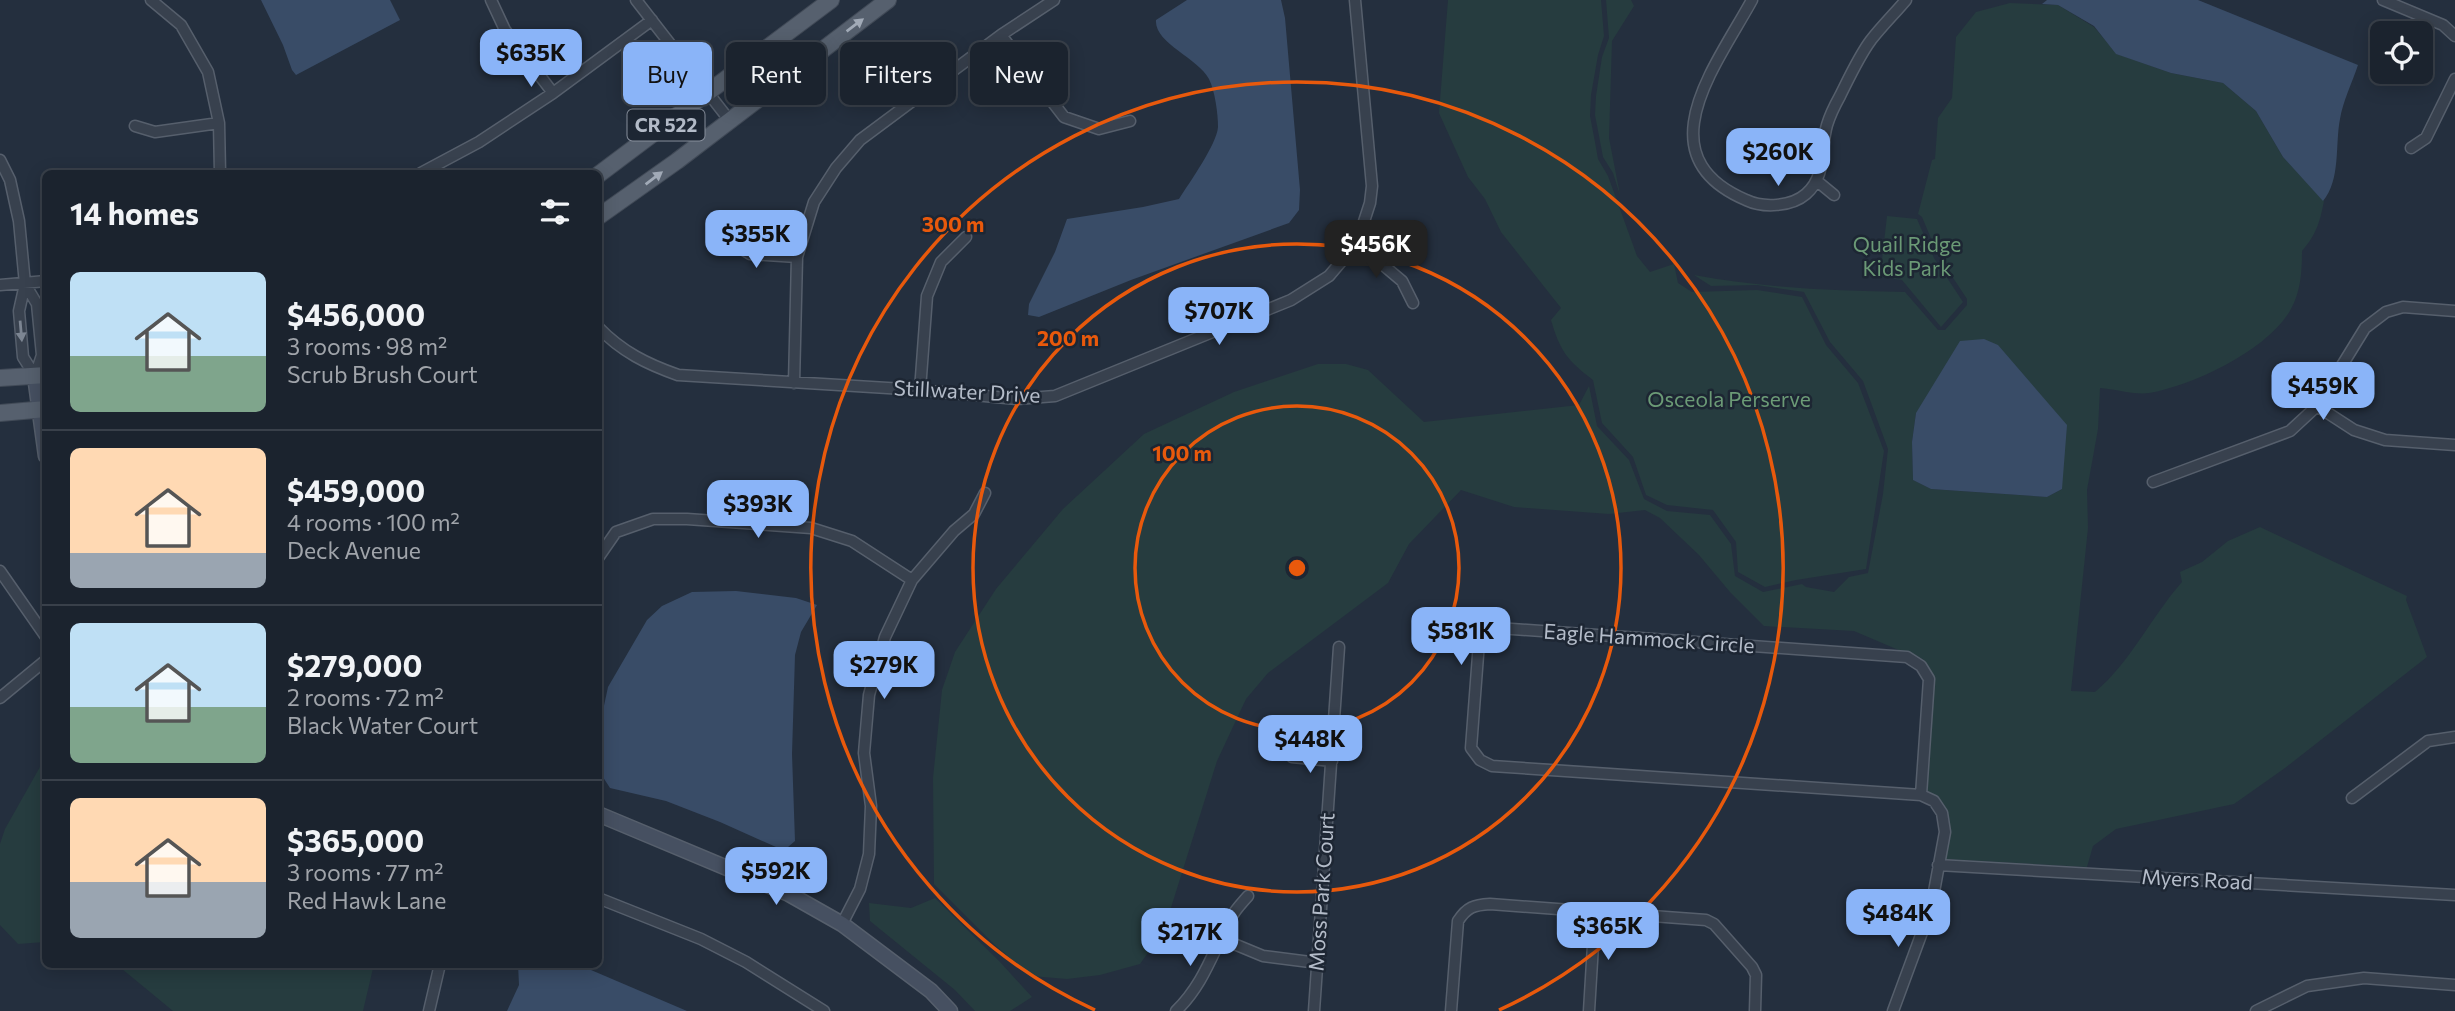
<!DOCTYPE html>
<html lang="en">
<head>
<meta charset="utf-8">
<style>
  :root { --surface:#1b232e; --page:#282f3a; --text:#f1f3f6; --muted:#a0a4aa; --line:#39404a; --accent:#8ab4f8 }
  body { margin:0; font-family:Commissioner,sans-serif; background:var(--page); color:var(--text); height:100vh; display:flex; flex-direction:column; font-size:26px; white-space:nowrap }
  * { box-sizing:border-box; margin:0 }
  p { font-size:23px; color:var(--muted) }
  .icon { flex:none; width:38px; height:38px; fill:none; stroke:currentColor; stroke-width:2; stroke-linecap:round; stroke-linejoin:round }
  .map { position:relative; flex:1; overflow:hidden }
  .sheet { position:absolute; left:42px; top:170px; width:560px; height:798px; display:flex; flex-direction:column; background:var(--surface); border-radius:10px; box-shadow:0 4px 18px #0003,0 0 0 2px var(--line) }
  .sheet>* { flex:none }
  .top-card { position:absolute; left:623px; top:42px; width:665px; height:63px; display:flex; gap:14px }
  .buttons { position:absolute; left:2370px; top:21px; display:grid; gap:14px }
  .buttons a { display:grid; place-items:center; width:63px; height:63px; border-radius:10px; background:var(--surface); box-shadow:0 4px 18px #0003,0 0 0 2px var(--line); font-size:35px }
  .price { position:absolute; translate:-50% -60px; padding:0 16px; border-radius:14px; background:var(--accent); color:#111; font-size:23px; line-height:46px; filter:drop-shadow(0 2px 4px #0008) }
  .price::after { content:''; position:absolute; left:50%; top:42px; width:21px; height:16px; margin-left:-10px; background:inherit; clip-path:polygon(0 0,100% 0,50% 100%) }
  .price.on { background:#222; color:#fff }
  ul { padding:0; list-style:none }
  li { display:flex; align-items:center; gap:21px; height:175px; padding:0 28px }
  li+li { border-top:2px solid var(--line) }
  li span { display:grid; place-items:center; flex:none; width:196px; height:140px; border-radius:10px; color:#555 }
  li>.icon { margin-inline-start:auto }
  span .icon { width:84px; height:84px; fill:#fffc; stroke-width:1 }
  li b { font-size:30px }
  h2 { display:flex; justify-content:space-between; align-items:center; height:84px; padding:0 28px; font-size:30px }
  .pill { padding:0 24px; border-radius:10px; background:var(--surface); box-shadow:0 4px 18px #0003,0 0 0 2px var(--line); font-size:24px; line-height:63px }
  .pill.on { background:var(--accent); color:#111 }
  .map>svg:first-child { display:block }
</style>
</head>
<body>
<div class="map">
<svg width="2455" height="1011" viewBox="0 0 2455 1011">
  <rect width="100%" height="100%" fill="#242f3e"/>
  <path fill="#263c3f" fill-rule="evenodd" d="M1448 0H1601L1604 36 1598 55 1591 95 1590 116 1595 142 1598 159 1608 176 1637 256 1650 272 1674 264 1678 283 1692 292 1757 290 1802 297 1826 345 1858 383 1884 451 1866 569 1796 580 1765 587 1738 572 1736 542 1713 510 1667 505 1646 495 1633 457 1602 423 1593 380C1567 360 1560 351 1551 320L1561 308 1501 232 1485 199 1468 177 1439 113Z
    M1606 0H1631L1634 6 1612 41 1609 138 1620 195 1613 173 1603 157 1595 115 1596 96 1602 57 1609 38Z
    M2010 3 2058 5 2094 27 2117 54 2171 73 2223 83 2256 111 2283 157 2324 201C2320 222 2316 235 2302 251 2302 270 2301 291 2291 309 2268 350 2194 385 2149 393 2134 395 2115 389 2100 388L2098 429 2087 490 2088 528 2071 691 2095 692C2130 663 2151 617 2182 582L2180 572 2202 562 2228 541 2260 527 2407 596 2406 600 2427 657 2285 768 2234 804 2116 829 2093 846 2087 867 1945 859C1950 833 1955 805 1927 791L1934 679 1924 660 1909 652 1901 651 1854 631 1764 626 1730 592 1699 555 1660 518 1645 510 1609 514 1514 507 1461 490 1409 544 1388 583 1268 673 1246 699 1217 761 1164 930 1140 964 1100 975 1067 979 1031 976 996 946 934 884 933 778 942 690 955 652 996 589 1063 509 1144 434 1234 392 1318 364H1346L1368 370 1424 422 1579 405 1589 386 1597 426 1629 460 1644 499 1667 511 1710 515 1731 544 1735 576 1763 592 1802 584 1806 587 1834 592 1849 577 1868 573 1883 494 1888 449 1863 381 1830 342 1804 292 1757 285 1711 286 1694 275C1764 288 1834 291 1905 292L1938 330H1945L1967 305V299L1938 255 1922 217 1918 214 1932 160 1935 159 1938 118 1952 98 1956 37 1976 12ZM1916 413 2062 489 2047 497 1931 489 1913 480 1912 442Z
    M1887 216 1917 219 1934 258 1963 302 1941 327 1902 280 1880 277Z
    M45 758V942L18 944 0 925V844L5 829Z
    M935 898 1000 962 1032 997 1010 1011H975L955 990 870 921 869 903 911 908Z
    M116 964H374L363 1011H173Z"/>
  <path fill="#394c67" d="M261 0H390L400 20 296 75 292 70 283 45Z
    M1187 0H1281L1285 18 1300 190 1299 210 1289 223 1131 280 1039 317 1028 315 1029 304 1055 252 1067 219 1143 207 1179 199C1189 183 1217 144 1218 127 1218 114 1215 91 1209 79 1198 58 1154 43 1156 20Z
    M2047 0H2198L2358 65C2352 83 2343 101 2340 119 2335 144 2341 180 2323 201L2283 157 2256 111 2223 83 2171 73 2116 54 2094 26 2058 5 2042 4Z
    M1984 339 1998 345 2067 425 2062 489 2047 497 1931 489 1913 480 1912 442 1916 413 1960 341Z
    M736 591 796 598 817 605 801 632 795 655 792 754 795 841 788 847H776L720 822 666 801 610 788 599 771V729L608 687 647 620 662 606 692 592Z
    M518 964H570L591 970 687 1011H507L519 985Z"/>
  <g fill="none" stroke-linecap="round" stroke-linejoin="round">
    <defs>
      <path id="street" d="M151 0 181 25 208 72 219 123 220 173
        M491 0 505 30 553 93
        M636 0 730 121
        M1752 0C1716 66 1643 156 1746 200 1763 208 1791 207 1806 194 1827 176 1820 148 1827 125 1830 115 1835 105 1840 96 1849 78 1859 56 1871 40 1882 26 1895 13 1906 0
        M2383 0 2443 25 2455 36
        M1001 35 1064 117 1099 129 1130 121
        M135 126 155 132 219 123
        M2411 148 2426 138 2455 79
        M0 160 10 180 19 221 25 284 19 311 23 357 35 376
        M421 173 479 142 553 93 652 20
        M1817 181 1834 195
        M729 241 750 254 797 257
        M1357 243 1402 281 1413 303
        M25 284 37 304 42 355 35 376
        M0 285 46 281
        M598 327C622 352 647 364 678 375L920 390 1017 399 1055 396 1291 300 1329 276 1357 243 1370 203 1372 186 1355 0
        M794 383 797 257 814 202 836 168 860 140 1001 35 1054 0
        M920 390 927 296 941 262 966 237
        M2317 406 2354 430 2385 440 2455 445
        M2153 482 2290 431 2317 406 2365 328 2386 312 2403 307 2455 311
        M598 558 616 532 653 519H687L811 528 852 541 912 580
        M0 571 46 637
        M0 698 46 660
        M1292 757 1332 761
        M2352 798 2428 741 2455 737
        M1938 865 2455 895
        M598 898 701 939 746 962 824 1011
        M842 924 860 889 869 854 871 806 864 753 869 695 885 637 912 580 954 531 974 514 985 493
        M1222 939 1263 956 1318 963
        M429 1011 440 964
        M1176 1011C1204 984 1213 951 1231 918 1235 910 1242 903 1248 896
        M1314 1011 1339 647
        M1451 1011 1458 921C1467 907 1474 905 1490 904L1706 920 1714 924 1752 967 1756 975 1755 1011
        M1589 1011 1595 912
        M1893 1011 1931 908 1945 832 1942 813 1934 801 1921 795 1492 766 1480 760 1471 748 1479 642 1485 631 1498 628 1907 657 1921 666 1929 679 1921 795
        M2256 1011 2307 986 2364 978 2455 985"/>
      <path id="secondary" d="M35 376 46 456
        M598 814 789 894 842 924 931 991 950 1011"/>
      <path id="primary" d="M598 175 831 0
        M598 217 677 161 888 0
        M0 378 46 375
        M0 413 46 409"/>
    </defs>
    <use href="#street" stroke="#565f6c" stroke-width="13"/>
    <use href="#secondary" stroke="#565f6c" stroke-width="17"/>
    <use href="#primary" stroke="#414a57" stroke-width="18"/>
    <use href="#street" stroke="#38414e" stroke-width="10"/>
    <use href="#secondary" stroke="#465061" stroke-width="14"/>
    <use href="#primary" stroke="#56606e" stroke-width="16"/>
  </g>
  <defs><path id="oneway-solid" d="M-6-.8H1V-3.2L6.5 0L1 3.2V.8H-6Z" transform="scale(1.75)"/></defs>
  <g fill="#a1aab7">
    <use href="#oneway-solid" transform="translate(855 25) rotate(-37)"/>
    <use href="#oneway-solid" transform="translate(654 178) rotate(-37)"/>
  </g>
  <use fill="#7c8592" href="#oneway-solid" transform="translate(21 331) rotate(85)"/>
  <g fill="none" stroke="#e8590c" stroke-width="3.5">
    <circle cx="1297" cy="568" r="162"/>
    <circle cx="1297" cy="568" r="324"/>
    <path d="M1095 1010A486 486 0 1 1 1499 1010"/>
  </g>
  <g text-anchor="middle" stroke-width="5" stroke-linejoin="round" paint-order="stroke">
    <rect fill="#1d2633" stroke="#878f9c" stroke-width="2" x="627.5" y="109.5" width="77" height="31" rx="5"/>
    <g font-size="19" font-weight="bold" fill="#b4bcc9">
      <text x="666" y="132">CR 522</text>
    </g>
    <g font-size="21" fill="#6b9a76" stroke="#1d2633">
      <text x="1907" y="252">Quail Ridge<tspan x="1907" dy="24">Kids Park</tspan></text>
      <text x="1729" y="407">Osceola Perserve</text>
    </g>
    <g font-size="21" fill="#b4bcc9" stroke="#1d2633">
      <text transform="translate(967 392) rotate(3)" y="7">Stillwater Drive</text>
      <text transform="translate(1649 639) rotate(4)" y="7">Eagle Hammock Circle</text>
      <text transform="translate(2197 880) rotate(3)" y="7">Myers Road</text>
      <text transform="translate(1322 892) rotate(-86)" y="7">Moss Park Court</text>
    </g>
  </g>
  <circle cx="1297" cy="568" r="10" fill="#e8590c" stroke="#1d2633" stroke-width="3.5"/>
  <g font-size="21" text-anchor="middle" font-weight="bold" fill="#e8590c" stroke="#1d2633" stroke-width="5" stroke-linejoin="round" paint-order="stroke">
    <text x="953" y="232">300 m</text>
    <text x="1068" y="346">200 m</text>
    <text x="1182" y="461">100 m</text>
  </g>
</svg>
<div class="buttons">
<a><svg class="icon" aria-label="locate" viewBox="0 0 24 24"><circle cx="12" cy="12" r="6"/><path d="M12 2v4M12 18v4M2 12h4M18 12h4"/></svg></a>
</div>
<b class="price" style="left:531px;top:89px">$635K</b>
<b class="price" style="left:1778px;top:188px">$260K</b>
<b class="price" style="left:756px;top:270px">$355K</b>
<b class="price on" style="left:1376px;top:280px">$456K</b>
<b class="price" style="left:1219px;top:347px">$707K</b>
<b class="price" style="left:2323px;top:422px">$459K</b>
<b class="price" style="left:758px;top:540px">$393K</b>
<b class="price" style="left:1461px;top:667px">$581K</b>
<b class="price" style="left:884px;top:701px">$279K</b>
<b class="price" style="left:1310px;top:775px">$448K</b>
<b class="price" style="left:776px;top:907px">$592K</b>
<b class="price" style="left:1898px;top:949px">$484K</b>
<b class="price" style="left:1608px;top:962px">$365K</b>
<b class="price" style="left:1190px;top:968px">$217K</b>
<div class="top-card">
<a class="pill on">Buy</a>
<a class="pill">Rent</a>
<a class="pill">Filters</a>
<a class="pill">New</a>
</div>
<section class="sheet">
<h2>14 homes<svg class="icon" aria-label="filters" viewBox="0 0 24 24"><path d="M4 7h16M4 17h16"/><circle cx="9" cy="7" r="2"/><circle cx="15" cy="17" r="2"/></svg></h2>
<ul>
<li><span style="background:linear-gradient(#bfe0f5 60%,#7fa58c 0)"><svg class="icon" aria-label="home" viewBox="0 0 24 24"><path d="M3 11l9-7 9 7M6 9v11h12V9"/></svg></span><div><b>$456,000</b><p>3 rooms · 98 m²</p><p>Scrub Brush Court</p></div></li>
<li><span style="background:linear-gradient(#ffd9b3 75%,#9aa5b1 0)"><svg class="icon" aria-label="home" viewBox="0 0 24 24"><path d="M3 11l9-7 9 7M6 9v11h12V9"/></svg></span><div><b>$459,000</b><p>4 rooms · 100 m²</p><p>Deck Avenue</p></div></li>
<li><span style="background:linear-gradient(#bfe0f5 60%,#7fa58c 0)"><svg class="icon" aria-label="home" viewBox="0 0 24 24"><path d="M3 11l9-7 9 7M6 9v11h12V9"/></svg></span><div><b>$279,000</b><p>2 rooms · 72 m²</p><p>Black Water Court</p></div></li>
<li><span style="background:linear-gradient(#ffd9b3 60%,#9aa5b1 0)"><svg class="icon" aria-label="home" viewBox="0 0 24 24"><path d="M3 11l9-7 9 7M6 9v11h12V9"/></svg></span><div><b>$365,000</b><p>3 rooms · 77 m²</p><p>Red Hawk Lane</p></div></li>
</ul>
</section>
</div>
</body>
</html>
